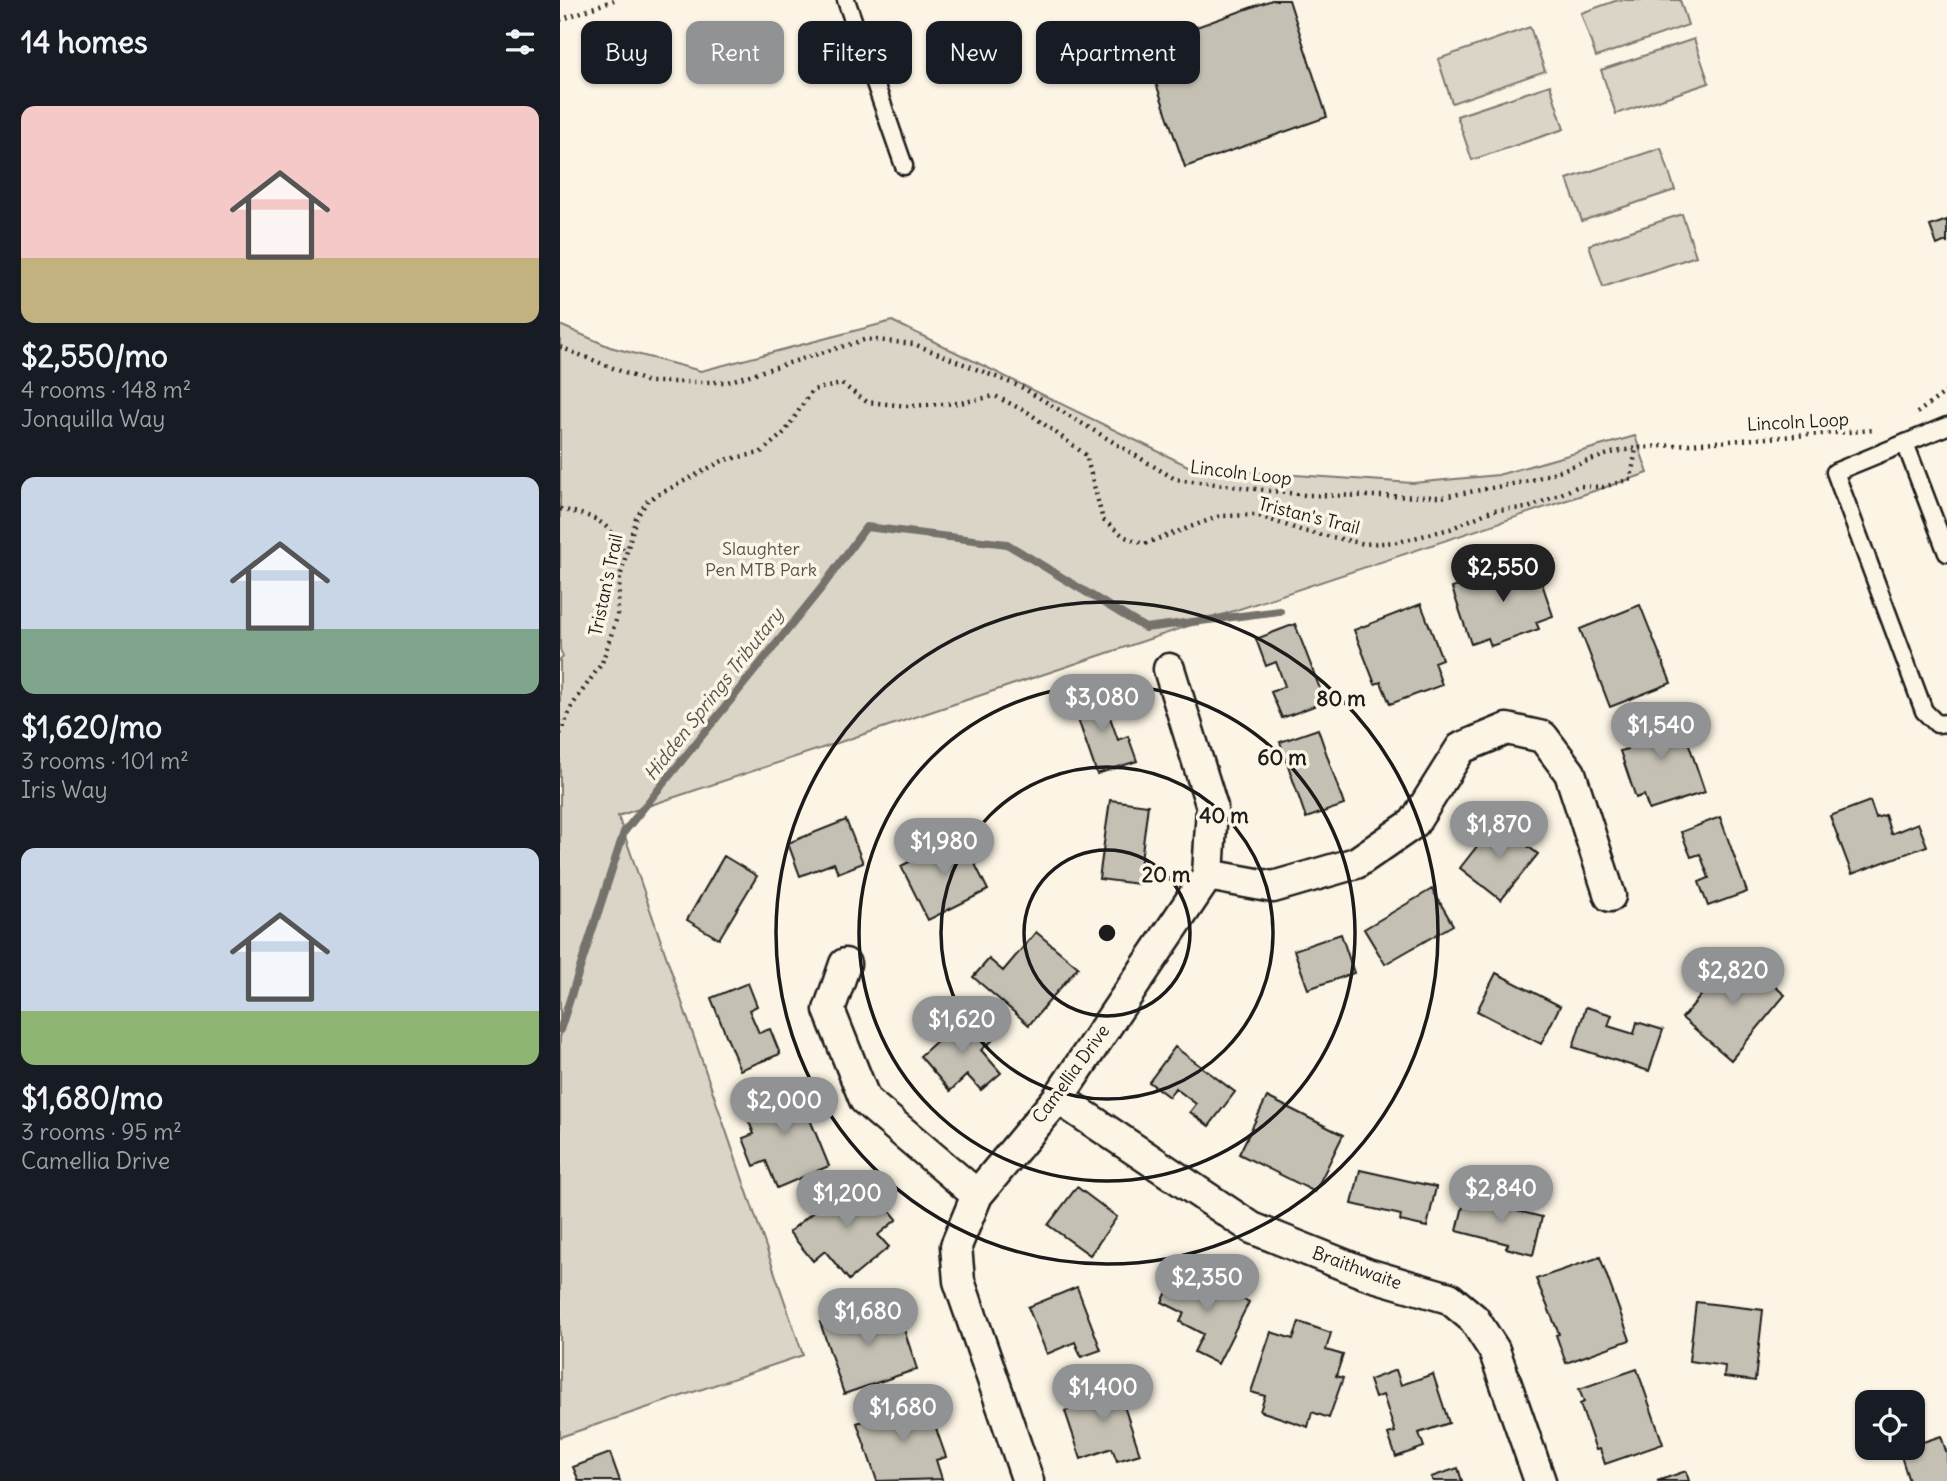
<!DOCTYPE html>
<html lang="en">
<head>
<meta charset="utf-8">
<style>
  :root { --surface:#171b24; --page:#20242c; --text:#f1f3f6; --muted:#9ea1a6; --accent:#919294 }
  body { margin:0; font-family:Delius,sans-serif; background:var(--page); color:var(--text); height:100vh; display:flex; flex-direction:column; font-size:26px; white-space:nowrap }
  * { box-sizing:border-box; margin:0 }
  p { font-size:23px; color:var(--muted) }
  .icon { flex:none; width:38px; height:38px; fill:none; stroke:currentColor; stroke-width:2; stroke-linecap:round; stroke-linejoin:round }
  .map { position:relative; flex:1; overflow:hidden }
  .panel { display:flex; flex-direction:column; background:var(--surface); width:560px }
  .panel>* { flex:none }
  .top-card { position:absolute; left:21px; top:21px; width:665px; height:63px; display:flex; gap:14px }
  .fabs { position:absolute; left:1295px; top:1390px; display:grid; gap:14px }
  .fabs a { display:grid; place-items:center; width:70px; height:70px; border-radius:14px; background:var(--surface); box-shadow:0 2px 5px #0004; font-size:35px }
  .price { position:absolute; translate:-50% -60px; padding:0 16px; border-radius:24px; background:var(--accent); color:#fff; font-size:23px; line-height:46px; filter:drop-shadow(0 2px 4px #0008) }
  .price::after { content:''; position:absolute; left:50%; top:42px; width:21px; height:16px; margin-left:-10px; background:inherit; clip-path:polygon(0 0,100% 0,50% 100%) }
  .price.active { background:#222; color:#fff }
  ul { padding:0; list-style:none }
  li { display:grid; align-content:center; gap:14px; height:371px; padding:0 21px }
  li span { display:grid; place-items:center; height:217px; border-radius:14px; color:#555 }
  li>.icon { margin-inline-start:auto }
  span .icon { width:126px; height:126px; fill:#fffc; stroke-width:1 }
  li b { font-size:30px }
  h2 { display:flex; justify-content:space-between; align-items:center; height:84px; padding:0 21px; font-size:30px }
  .tag { padding:0 24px; border-radius:14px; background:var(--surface); box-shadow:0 2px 5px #0004; font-size:24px; line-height:63px }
  .tag.active { background:var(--accent); color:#fff }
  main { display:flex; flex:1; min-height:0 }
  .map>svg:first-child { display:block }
</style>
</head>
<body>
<main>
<section class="panel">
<h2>14 homes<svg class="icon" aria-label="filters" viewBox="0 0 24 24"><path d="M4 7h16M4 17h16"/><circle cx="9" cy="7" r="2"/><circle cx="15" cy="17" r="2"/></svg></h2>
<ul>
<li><span style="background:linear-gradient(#f6c9c9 70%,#c2b280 0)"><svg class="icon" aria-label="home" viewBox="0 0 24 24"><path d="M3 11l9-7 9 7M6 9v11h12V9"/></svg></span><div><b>$2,550/mo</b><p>4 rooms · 148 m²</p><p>Jonquilla Way</p></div></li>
<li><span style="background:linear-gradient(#c9d6e8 70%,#7fa58c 0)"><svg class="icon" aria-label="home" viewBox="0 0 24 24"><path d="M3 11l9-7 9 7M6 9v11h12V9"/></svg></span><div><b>$1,620/mo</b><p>3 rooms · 101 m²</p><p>Iris Way</p></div></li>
<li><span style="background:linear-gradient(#c9d6e8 75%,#8fb573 0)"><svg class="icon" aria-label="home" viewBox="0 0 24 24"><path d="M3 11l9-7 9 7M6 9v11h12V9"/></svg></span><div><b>$1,680/mo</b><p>3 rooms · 95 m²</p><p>Camellia Drive</p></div></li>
</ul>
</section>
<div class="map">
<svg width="1387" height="1481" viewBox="0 0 1387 1481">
  <rect width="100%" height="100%" fill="#fcf5e5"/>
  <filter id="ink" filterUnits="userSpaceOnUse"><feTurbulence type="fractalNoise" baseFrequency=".0143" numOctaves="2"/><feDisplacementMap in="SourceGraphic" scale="14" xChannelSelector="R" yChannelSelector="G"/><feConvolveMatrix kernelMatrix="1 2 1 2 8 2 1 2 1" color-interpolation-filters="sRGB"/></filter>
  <g filter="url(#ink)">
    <path fill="#dbd5c8" stroke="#7c7872" stroke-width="2" d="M1058 0H1120L1128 25 1036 57 1021 13Z
      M970 27 985 71 892 103 878 59Z
      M1134 39 1149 83 1056 114 1041 70Z
      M990 85 1004 129 912 160 897 116Z
      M1101 148 1115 190 1022 221 1007 179Z
      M1122 214 1136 256 1043 287 1029 245Z
      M332 321 632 468 853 483 938 475 1075 436 1088 473 58 816 243 1355 0 1437V659L3 657 0 649V325L50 347 141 371Z"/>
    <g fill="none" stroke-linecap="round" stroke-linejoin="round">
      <path stroke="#75726c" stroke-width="8" d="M0 1030 64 832 263 586 306 527 447 544 585 628 720 611"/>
    </g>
    <path fill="#c4c0b3" stroke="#1c1c1c" stroke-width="2" d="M712 0H729L767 117 625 167 583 46Z
      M1387 220V244L1386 241 1377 245 1370 226Z
      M974 560 993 616 976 622 979 629 931 646 928 638 911 644 892 588Z
      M861 604 882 659 874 662 882 685 830 704 821 682 815 684 794 630Z
      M1080 605 1111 683 1050 707 1020 629Z
      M735 624 765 702 722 718 711 692 725 686 716 662 706 666 696 639Z
      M540 689 558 740 568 736 577 761 537 774 511 699Z
      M1118 712 1145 792 1089 810 1084 795 1076 798 1060 751 1067 749 1061 732Z
      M758 729 784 805 746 818 720 742Z
      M550 800 588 805 578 884 539 879Z
      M1310 801 1316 818 1325 815 1331 834 1358 823 1367 846 1292 874 1270 816Z
      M1160 817 1187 892 1148 906 1139 882 1149 878 1140 854 1131 857 1121 832Z
      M286 820 303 863 278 873 274 863 240 876 228 843Z
      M936 822 978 854 941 900 900 868Z
      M401 836 428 890 368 920 341 866Z
      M164 856 197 876 159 939 127 920Z
      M872 889 893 925 825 964 804 929Z
      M476 932 518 967 469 1025 413 977 429 959 443 971Z
      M781 934 794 973 748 989 734 950Z
      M1176 954 1225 995 1171 1060 1122 1018Z
      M936 973 1000 1006 981 1044 917 1011Z
      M188 983 197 1006 189 1010 199 1033 210 1029 220 1054 180 1070 151 998Z
      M1026 1007 1052 1015 1048 1026 1074 1034 1077 1022 1103 1030 1089 1071 1013 1047Z
      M407 1014 432 1041 421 1050 441 1073 421 1090 407 1075 390 1091 360 1056Z
      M615 1047 675 1092 649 1126 630 1112 636 1104 615 1088 609 1097 589 1082Z
      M236 1085 269 1166 217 1188 206 1161 194 1166 183 1138 194 1134 183 1107Z
      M707 1097 783 1135 755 1192 679 1154Z
      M800 1170 876 1187 867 1227 840 1221 841 1215 792 1204Z
      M308 1184 337 1219 318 1235 329 1247 289 1280 265 1251 253 1261 229 1232 280 1190 288 1201Z
      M517 1187 557 1217 530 1255 488 1225Z
      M905 1198 982 1217 973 1255 946 1248 948 1244 897 1231Z
      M1040 1257 1070 1340 1006 1363 996 1335 999 1334 976 1279Z
      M615 1276 639 1287 643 1278 689 1302 658 1364 634 1352 643 1334 620 1322 624 1313 602 1302Z
      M517 1287 541 1350 521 1357 515 1342 487 1354 468 1307Z
      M1136 1302 1203 1310 1195 1381 1164 1377 1165 1366 1129 1361Z
      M307 1306 311 1317 337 1308 357 1369 284 1394 260 1322Z
      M739 1322 771 1333 766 1350 783 1355 776 1376 783 1378 769 1418 752 1412 748 1427 700 1411 705 1396 691 1392 711 1332 733 1339Z
      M1077 1369 1103 1444 1045 1464 1040 1449 1036 1450 1020 1404 1024 1402 1019 1389Z
      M836 1370 841 1385 873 1374 889 1423 859 1433 864 1447 836 1457 828 1434 835 1432 823 1395 815 1398 809 1380Z
      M559 1378 564 1393 560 1394 580 1454 557 1461 552 1448 521 1459 505 1411 535 1401 531 1387Z
      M366 1400 386 1457 376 1460 382 1479 317 1481 297 1423Z
      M1381 1436 1387 1454V1481H1349L1339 1450Z
      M50 1453 60 1481H19L13 1467Z
      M898 1468 902 1481H873L871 1477Z
      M1126 1471 1129 1481H1097Z"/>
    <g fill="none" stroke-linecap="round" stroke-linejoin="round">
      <defs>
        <path id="service" d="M286 0 344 166
          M1387 426 1275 472 1364 711 1377 724 1387 723
          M1345 443 1387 553"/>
        <path id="minor" d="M648 875 713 887 796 863 854 823 901 748 947 729 983 737 1010 773 1050 896
          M285 964 269 1010 305 1100 417 1195
          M498 1098 692 1228 807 1274 889 1298 914 1319 934 1350 980 1481
          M468 1481 399 1281 396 1246 417 1195 498 1098 648 875 652 807 609 669"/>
      </defs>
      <use href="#service" stroke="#1c1c1c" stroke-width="21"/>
      <use href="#minor" stroke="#1c1c1c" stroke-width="35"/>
      <path stroke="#1c1c1c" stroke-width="4.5" stroke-dasharray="2 5" stroke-linecap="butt" d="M0 20 54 0
        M0 347 88 382H167L307 339 354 344 461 387 615 479 745 495 882 497 969 481 1051 453 1076 448 1314 430
        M1357 413 1387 391
        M0 509C38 517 46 520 66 554
        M0 734 13 704 42 663 57 617 60 577 76 518 88 500 164 460 200 453 225 432 252 390 282 384 307 402 348 406 399 403 435 396 469 413 526 455 543 520 565 537 584 544 660 516 696 515 743 531 805 544 838 542 890 529 933 510 968 508 1019 486 1043 487 1071 479 1076 448"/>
      <use href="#service" stroke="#fcf5e5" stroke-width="16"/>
      <use href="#minor" stroke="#fcf5e5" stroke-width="30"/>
    </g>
  </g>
  <g fill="none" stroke="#1c1c1c" stroke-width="3.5">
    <circle cx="547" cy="933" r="83"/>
    <circle cx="547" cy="933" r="166"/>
    <circle cx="547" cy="933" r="248"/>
    <circle cx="547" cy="933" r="331"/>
  </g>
  <g text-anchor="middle" stroke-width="7" stroke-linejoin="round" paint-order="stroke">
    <g font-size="18" fill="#1c1c1c" stroke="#fcf5e5">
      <text transform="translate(1238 422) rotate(-3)" y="6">Lincoln Loop</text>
      <text transform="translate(681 473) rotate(7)" y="6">Lincoln Loop</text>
      <text transform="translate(749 516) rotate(14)" y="6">Tristan's Trail</text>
      <text transform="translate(46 585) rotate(-78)" y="6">Tristan's Trail</text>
      <text transform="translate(511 1074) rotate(-54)" y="6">Camellia Drive</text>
      <text transform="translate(797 1268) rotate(20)" y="6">Braithwaite</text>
    </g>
    <g font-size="18" fill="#555450" stroke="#fcf5e5">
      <text x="201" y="555">Slaughter<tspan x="201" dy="21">Pen MTB Park</tspan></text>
    </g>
    <g font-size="19" font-style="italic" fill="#575551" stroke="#fcf5e5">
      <text transform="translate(153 694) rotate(-52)" y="7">Hidden Springs Tributary</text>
    </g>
  </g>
  <circle cx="547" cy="933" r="10" fill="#1c1c1c" stroke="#fcf5e5" stroke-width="3.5"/>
  <g font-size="21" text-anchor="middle" font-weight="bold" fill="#1c1c1c" stroke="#fcf5e5" stroke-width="7" stroke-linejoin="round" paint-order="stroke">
    <text x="781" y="706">80 m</text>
    <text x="722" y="765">60 m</text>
    <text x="664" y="823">40 m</text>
    <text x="606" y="882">20 m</text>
  </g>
</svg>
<div class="fabs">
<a><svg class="icon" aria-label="locate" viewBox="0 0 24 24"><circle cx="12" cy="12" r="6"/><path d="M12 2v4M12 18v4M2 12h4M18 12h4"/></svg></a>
</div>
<b class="price active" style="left:943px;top:604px">$2,550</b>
<b class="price" style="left:542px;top:734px">$3,080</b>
<b class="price" style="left:1101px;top:762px">$1,540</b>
<b class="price" style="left:939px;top:861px">$1,870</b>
<b class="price" style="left:384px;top:878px">$1,980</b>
<b class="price" style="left:1173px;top:1007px">$2,820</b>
<b class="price" style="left:402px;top:1056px">$1,620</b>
<b class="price" style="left:224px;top:1137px">$2,000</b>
<b class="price" style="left:941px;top:1225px">$2,840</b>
<b class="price" style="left:287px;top:1230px">$1,200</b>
<b class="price" style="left:647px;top:1314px">$2,350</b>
<b class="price" style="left:308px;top:1348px">$1,680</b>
<b class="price" style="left:543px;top:1424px">$1,400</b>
<b class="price" style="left:343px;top:1444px">$1,680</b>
<div class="top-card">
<a class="tag">Buy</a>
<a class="tag active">Rent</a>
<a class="tag">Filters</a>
<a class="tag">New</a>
<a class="tag">Apartment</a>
</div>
</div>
</main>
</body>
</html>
